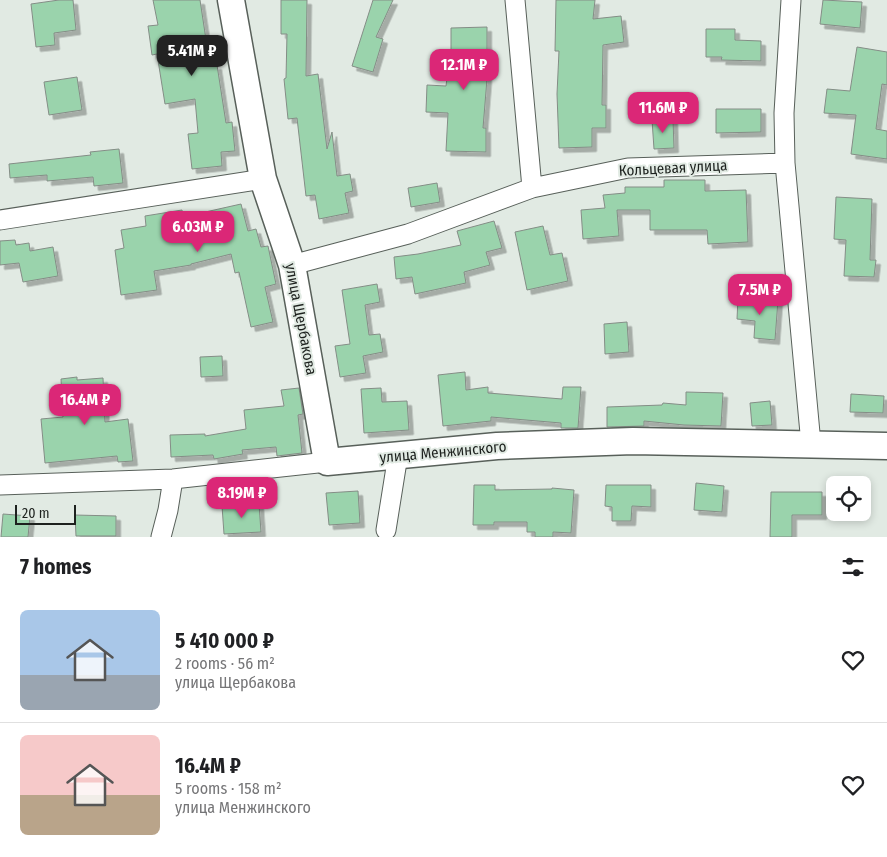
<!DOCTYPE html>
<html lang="en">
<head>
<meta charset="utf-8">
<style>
  :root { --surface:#fff; --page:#f2f2f2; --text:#202124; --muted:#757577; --line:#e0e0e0; --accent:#db2777 }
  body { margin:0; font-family:"Fira Sans Condensed",sans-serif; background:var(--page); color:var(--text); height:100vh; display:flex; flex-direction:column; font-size:19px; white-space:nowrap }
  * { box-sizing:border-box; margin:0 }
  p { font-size:16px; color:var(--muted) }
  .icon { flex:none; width:28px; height:28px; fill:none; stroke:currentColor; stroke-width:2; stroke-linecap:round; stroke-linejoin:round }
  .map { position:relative; height:537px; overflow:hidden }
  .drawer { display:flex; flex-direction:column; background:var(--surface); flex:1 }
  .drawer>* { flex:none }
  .fabs { position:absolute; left:826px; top:476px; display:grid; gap:10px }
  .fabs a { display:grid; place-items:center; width:45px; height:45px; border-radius:8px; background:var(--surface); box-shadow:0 2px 8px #0003; font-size:25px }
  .scale { position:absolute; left:15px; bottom:12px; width:61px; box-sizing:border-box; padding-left:5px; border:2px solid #1d211e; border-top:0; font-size:14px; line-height:18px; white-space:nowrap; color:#1d211e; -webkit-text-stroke:4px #e1eae3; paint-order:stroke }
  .price { position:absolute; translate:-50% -42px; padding:0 11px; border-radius:10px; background:var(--accent); color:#fff; font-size:16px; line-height:32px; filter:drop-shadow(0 1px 2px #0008) }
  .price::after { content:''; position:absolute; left:50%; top:30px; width:15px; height:11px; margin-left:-8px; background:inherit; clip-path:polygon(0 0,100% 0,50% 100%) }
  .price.on { background:#222; color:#fff }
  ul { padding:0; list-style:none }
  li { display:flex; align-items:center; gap:15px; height:125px; padding:0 20px }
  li+li { border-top:1px solid var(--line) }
  li span { display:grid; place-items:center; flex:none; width:140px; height:100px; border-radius:8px; color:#555 }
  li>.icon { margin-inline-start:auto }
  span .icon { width:60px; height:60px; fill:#fffc; stroke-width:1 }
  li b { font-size:21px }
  h2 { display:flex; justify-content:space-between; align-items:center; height:60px; padding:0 20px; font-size:21px }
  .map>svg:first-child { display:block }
</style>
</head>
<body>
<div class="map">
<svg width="887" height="537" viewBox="0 0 887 537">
  <defs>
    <filter id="shadow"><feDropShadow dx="4.5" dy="4.5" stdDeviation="0" flood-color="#0004"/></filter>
  </defs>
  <rect width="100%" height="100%" fill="#e1eae3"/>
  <path fill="#9ad3ac" stroke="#848d86" filter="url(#shadow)" d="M59 0H73L76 30 54 33 55 45 36 47 31 4Z
    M153 0H200L210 66 217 65 226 123 232 122 235 151 221 152 222 166 192 169 188 134 198 133 195 99 165 104 157 54 152 55 148 26 158 25Z
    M281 0H307L306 76 318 74 327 149 332 132 337 176 350 174 353 191 345 193 349 213 319 219 315 195 306 196 297 118 288 119 284 79 286 78 287 34H281Z
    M373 0H393L376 37 383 39 373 72 352 66Z
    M556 0H595L593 19 621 16 624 42 603 45 602 105H606V128H592V147L559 148 557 94 559 51H555Z
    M823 0 862 2 860 28 820 24Z
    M487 27V79L483 128H486V152L446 151 448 113 426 112 427 85 446 86 447 78H451V28Z
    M706 29H735V40L761 41V61L721 60 722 57H706Z
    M857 47 887 52V85L882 84 876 129 887 131V159L851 154 856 115 824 113 827 89 850 91Z
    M77 77 82 110 49 115 44 82Z
    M716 109H761V132L716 133Z
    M673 119 674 148 654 149 652 120Z
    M119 149 123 183 94 186 93 177 47 181V175L10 178 9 164 91 155 90 152Z
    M664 180H705V191L746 190 748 242 708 244 707 230H650V210H617L619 236 583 239 581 210 605 208 603 195 625 193V187H664Z
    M437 183 440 202 411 207 408 188Z
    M836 197 872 199 870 260H876L874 277 844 276 846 240 834 239Z
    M241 204 248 231 256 229 261 247 268 246 276 284 265 287 273 322 251 327 239 272 235 273 231 254 191 264V265L154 271 157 290 121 295 115 250 124 248 121 230 146 226 145 216 182 210 183 217Z
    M494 221 502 248 486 252 490 265 464 272 466 283 415 294 412 277 396 279 394 257 418 254 461 245 457 231Z
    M543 226 550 255 562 253 568 281 527 290 515 232Z
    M15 240 16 245 29 243 30 251 53 247 58 276 23 282 19 263 0 265V241Z
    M377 284 380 302 365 305 369 335 380 334 383 352 363 356 366 373 340 377 335 346 350 344 342 290Z
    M738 298 778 300 775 340 754 338 755 321 737 319Z
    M627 322 629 352 605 354 604 324Z
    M222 356 223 376 201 377 200 357Z
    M465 372 466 390 488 387V393L562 399 563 387H581L578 428H561V423L491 417V421L443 426 438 375Z
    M77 377V380L103 378 105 422 128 419 133 461 118 462 117 456 45 463 41 419 63 417 61 379Z
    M299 388 303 414 298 415 302 453 277 456 276 447 242 450 243 454 214 459 213 455 171 457 170 435 205 434V436L246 429 244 410 284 406 281 390Z
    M381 388 382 402 407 401 409 430 364 433 361 389Z
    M686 392 723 393 721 426 684 425 644 421V426L607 427V407L662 405 663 403 686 405Z
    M851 394 884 396 883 413 850 412Z
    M770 401 772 425 752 426 750 403Z
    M696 483 724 486 722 512 694 510Z
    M474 485H495V490L552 489V488L574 490 571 533 553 532V537H535V532H527V522H494V525H473Z
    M606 485H651V507L632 506 631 521H612V507L605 506Z
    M358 491 360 523 329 525 326 493Z
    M771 492H822V515H792V537H770Z
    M259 504 261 532 224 534 222 506Z
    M3 514 30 516 28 537H1Z
    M75 515 116 516V536H76Z"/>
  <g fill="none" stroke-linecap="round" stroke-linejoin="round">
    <defs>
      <path id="street" d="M515 0 532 188
        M791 0 784 113 785 163 811 444
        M0 220 263 179
        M292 265 408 234 532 188 628 168 785 163
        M0 485 173 479 327 462
        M386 530 398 455
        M161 537 168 510 173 479"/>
      <path id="secondary" d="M231 0 263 179 292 265 327 462 497 446 633 441 887 446"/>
    </defs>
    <use href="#street" stroke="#58605a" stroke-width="21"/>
    <use href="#secondary" stroke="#58605a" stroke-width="29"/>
    <use href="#street" stroke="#fff" stroke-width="19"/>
    <use href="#secondary" stroke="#fff" stroke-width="26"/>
  </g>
  <g text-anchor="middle" stroke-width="4" stroke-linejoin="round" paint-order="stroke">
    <g font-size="15" fill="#1d211e" stroke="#e1eae3">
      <text transform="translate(673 168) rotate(-3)" y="5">Кольцевая улица</text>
      <text transform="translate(301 319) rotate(79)" y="5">улица Щербакова</text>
      <text transform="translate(443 452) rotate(-5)" y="5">улица Менжинского</text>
    </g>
  </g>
</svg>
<div class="fabs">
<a><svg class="icon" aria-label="locate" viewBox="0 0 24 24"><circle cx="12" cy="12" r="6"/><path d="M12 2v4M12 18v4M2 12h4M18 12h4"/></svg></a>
</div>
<div class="scale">20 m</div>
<b class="price on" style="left:192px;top:77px">5.41M ₽</b>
<b class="price" style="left:464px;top:91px">12.1M ₽</b>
<b class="price" style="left:663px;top:134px">11.6M ₽</b>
<b class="price" style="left:198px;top:253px">6.03M ₽</b>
<b class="price" style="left:760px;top:316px">7.5M ₽</b>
<b class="price" style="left:85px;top:426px">16.4M ₽</b>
<b class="price" style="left:242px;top:519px">8.19M ₽</b>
</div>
<section class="drawer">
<h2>7 homes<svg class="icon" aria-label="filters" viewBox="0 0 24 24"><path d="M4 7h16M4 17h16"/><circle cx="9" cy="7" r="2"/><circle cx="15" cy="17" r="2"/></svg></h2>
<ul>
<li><span style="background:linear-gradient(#a9c7e8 65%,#9aa5b1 0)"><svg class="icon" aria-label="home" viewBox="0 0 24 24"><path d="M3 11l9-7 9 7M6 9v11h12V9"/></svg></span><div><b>5 410 000 ₽</b><p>2 rooms · 56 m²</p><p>улица Щербакова</p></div><svg class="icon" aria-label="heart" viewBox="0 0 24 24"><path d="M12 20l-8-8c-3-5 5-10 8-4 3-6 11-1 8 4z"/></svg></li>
<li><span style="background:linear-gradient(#f6c9c9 60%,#b9a48a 0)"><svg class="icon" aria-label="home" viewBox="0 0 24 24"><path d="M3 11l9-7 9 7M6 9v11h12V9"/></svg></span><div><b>16.4M ₽</b><p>5 rooms · 158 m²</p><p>улица Менжинского</p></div><svg class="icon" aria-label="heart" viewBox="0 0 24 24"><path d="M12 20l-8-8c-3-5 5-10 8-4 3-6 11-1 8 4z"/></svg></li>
</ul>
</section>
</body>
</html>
